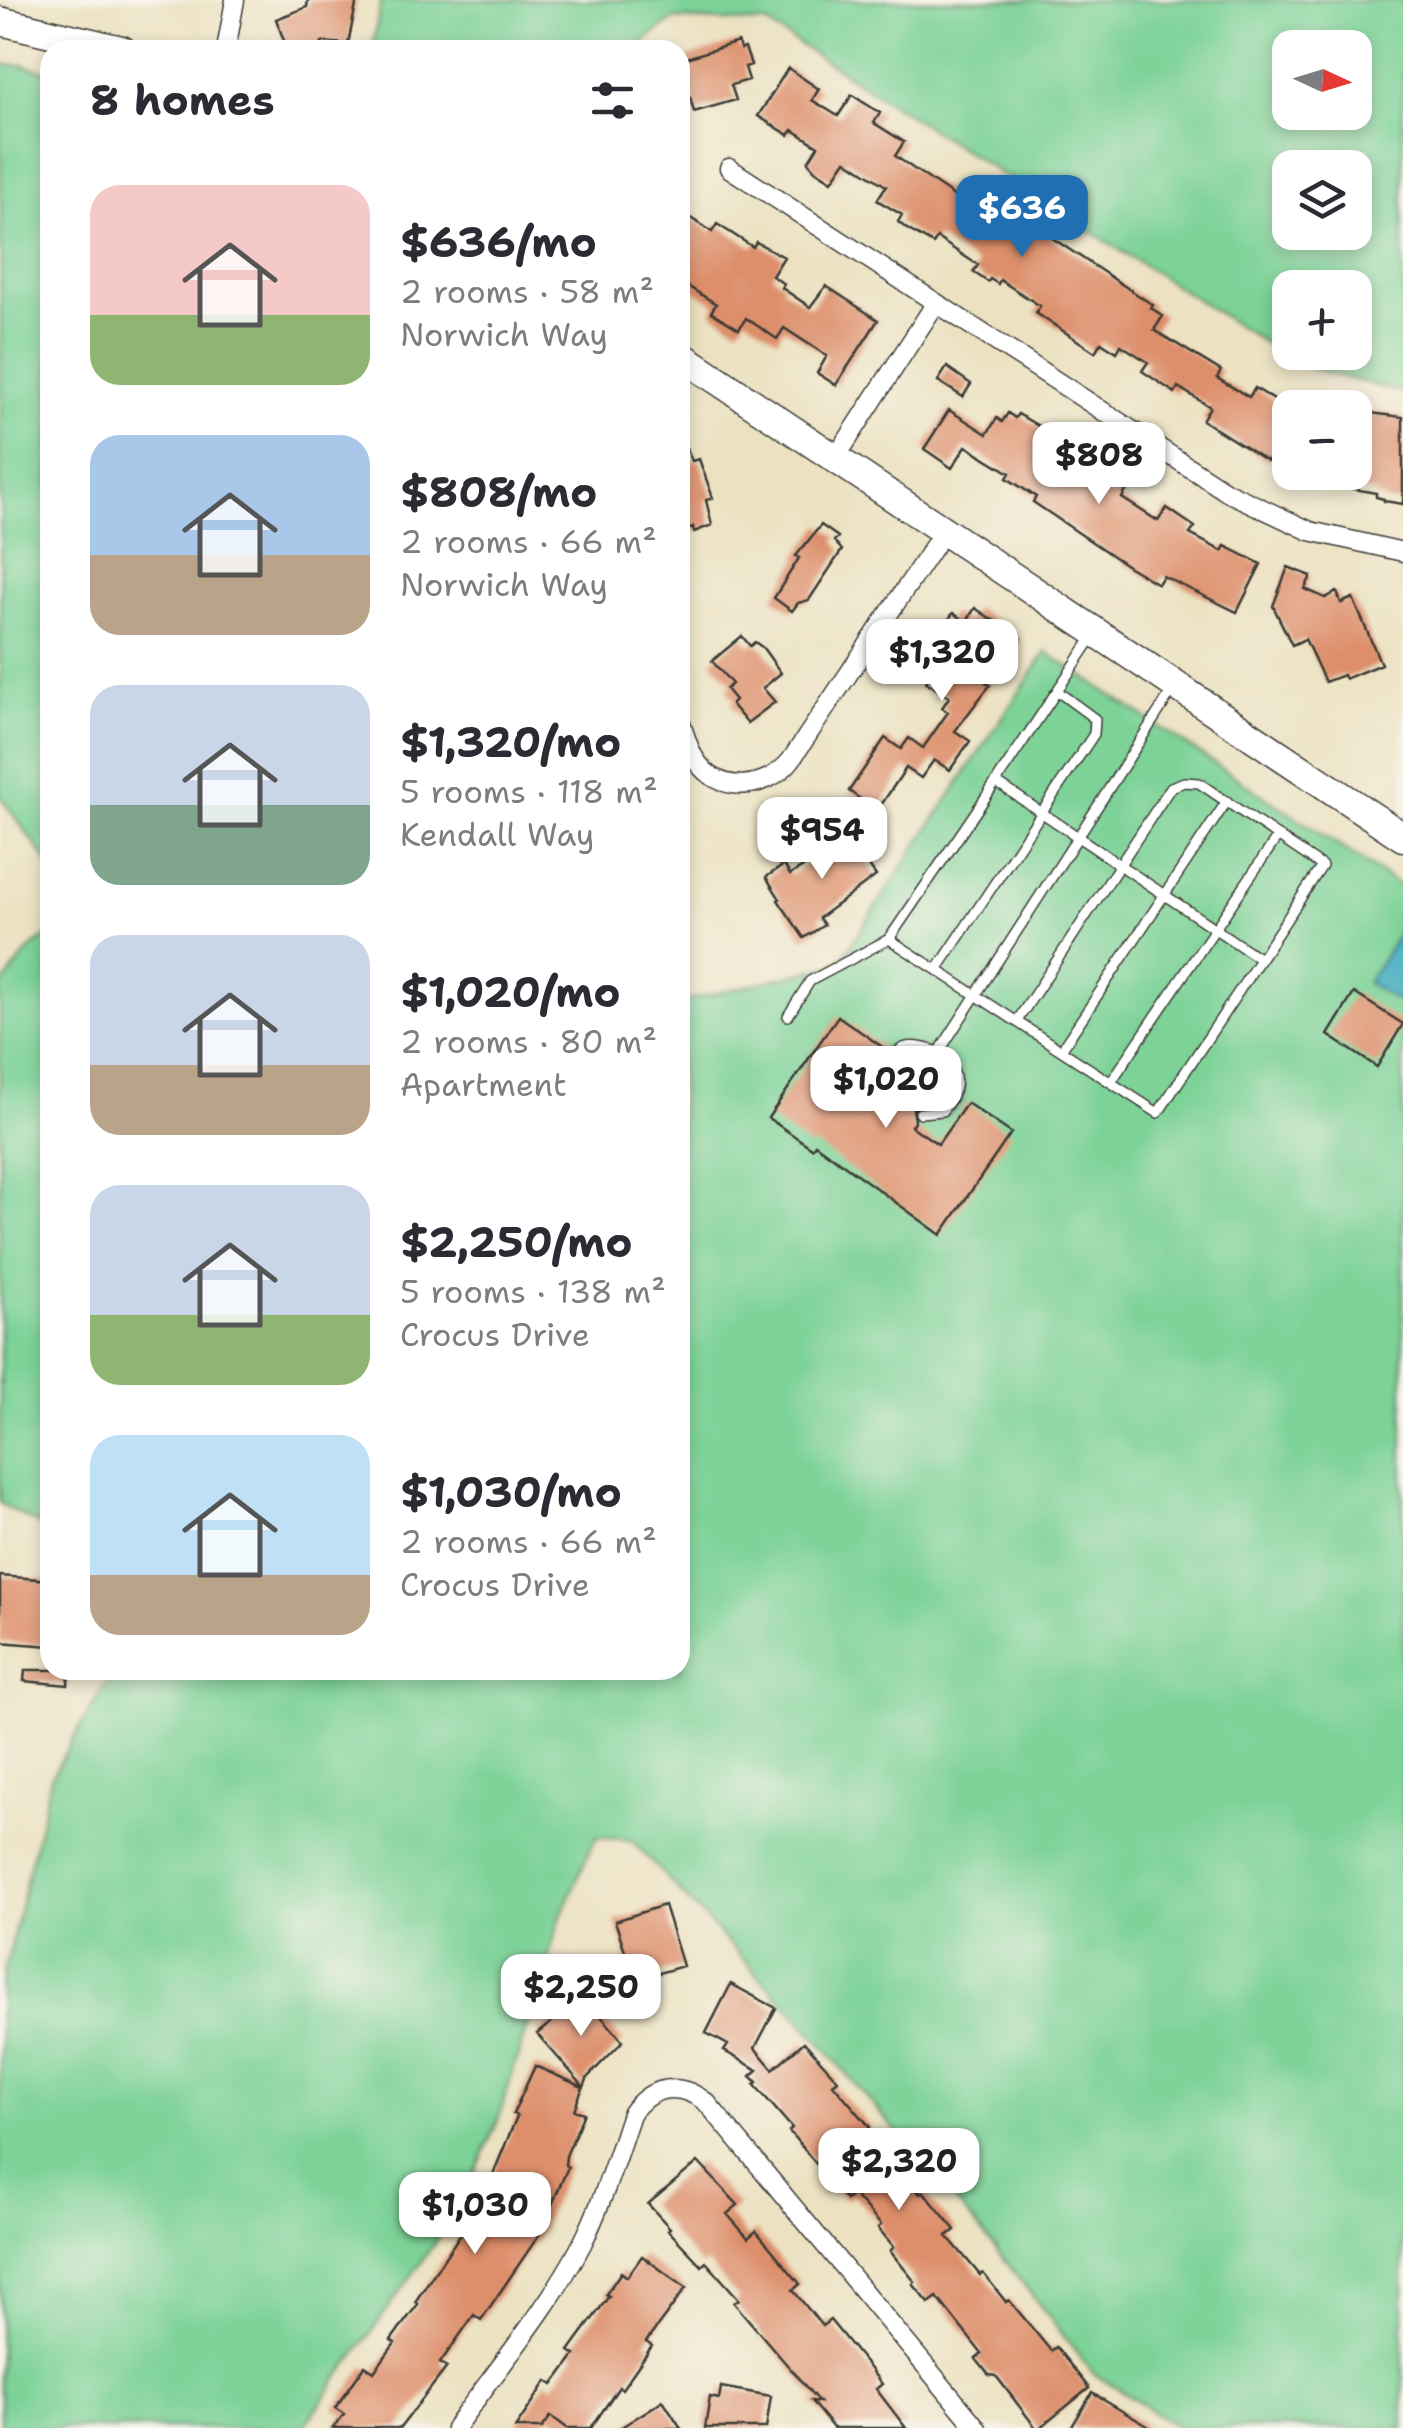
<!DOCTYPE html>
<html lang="en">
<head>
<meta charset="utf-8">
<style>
  :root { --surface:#fff; --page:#f2f2f3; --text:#2b2b33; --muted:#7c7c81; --accent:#1f6fb2 }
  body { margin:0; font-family:"Shantell Sans",sans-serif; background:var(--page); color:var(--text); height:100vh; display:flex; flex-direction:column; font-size:38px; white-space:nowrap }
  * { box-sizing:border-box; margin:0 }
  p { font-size:32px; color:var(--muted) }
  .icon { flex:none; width:55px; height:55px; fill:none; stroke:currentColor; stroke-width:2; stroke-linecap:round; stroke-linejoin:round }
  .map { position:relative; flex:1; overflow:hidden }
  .panel { position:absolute; left:40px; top:40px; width:650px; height:1640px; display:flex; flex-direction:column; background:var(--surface); border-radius:30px; box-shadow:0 5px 15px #0003 }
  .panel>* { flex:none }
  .needle { width:65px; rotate:94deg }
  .fabs { position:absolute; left:1272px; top:30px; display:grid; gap:20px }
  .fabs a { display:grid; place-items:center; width:100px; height:100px; border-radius:20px; background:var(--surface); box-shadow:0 5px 15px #0003; font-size:50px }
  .price { position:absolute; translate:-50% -85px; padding:0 22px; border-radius:20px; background:#fff; color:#222; font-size:32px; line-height:65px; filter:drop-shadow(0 2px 5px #0008) }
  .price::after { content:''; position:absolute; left:50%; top:60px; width:30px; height:22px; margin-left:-15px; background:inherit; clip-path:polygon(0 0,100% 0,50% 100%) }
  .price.active { background:var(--accent); color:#fff }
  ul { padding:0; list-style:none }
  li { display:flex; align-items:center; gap:30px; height:250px; padding:0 50px }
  li span { display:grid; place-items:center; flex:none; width:280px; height:200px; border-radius:30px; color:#555 }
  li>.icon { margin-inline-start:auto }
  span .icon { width:120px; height:120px; fill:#fffc; stroke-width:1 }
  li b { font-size:42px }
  h2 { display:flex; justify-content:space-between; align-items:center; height:120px; padding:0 50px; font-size:42px }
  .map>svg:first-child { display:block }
</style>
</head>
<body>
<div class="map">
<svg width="1403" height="2428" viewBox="0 0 1403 2428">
  <rect width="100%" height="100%" fill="#f7f3e8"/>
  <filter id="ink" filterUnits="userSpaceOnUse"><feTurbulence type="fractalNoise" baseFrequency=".01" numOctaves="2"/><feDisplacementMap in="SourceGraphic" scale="20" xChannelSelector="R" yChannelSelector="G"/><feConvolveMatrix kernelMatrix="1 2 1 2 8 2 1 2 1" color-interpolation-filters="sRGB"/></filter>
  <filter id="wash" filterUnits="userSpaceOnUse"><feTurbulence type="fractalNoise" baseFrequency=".0048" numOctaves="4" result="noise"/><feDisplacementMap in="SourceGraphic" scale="40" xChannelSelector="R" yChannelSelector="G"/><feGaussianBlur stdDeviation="2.25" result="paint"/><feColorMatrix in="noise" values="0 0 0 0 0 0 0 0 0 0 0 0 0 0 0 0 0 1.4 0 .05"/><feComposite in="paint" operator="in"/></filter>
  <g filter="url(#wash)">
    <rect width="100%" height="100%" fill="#ece2c2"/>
    <path fill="#7bd297" stroke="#4c775a" stroke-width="2.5" fill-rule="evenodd" d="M381 0H1403V393L1299 365 766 23 674 19 632 50H372ZM1290 48H1355V112H1290ZM1290 168H1355V232H1290ZM1290 288H1355V352H1290Z
      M1 65H22L50 72V865L0 796Z
      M1046 652 1403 888V2428H1179L1093 2373 992 2244 807 2027 631 1840 596 1837 562 1913 498 2120 461 2206 303 2428H0V1991L51 1777 114 1670H680V1002L838 964Z
      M50 933V1531L0 1503V989L27 952Z"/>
    <path fill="#43aec1" stroke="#30656e" stroke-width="2.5" d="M1403 927V1004L1367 983Z"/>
    <g id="blocks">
      <path fill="#dd8e6b" d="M308 0H357L348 44 322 42 321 50H307L284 41 276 19 307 7Z
        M738 42 740 49 745 48 751 65 745 67 749 80 731 85 736 100 694 112 690 97 680 100V60Z
        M788 68 819 89 812 100 838 116 852 95 880 113 874 123 904 142 895 156 967 205 978 189 1010 210 1015 202 1033 214 1028 222 1153 305 1151 308 1163 316 1154 330 1221 371 1217 378 1249 397 1255 388 1290 410V423L1267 461 1202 420 1210 407 1178 387 1175 393 1142 371 1148 362 1121 345 1117 352 1101 342 1095 352 1036 313 1040 306 1000 280 998 284 990 279 988 282 973 272 978 265 937 238 933 244 907 229 898 222 902 215 877 200 886 186 846 160 832 181 815 170 808 162 818 146 793 130 789 135 758 116Z
        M686 215 712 232 717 224 753 247 756 242 784 257 772 276 784 284 782 288 810 307 826 286 878 320 836 385 817 373 827 356 784 328 777 339 746 318 739 329 711 312 716 304 681 282 686 273 680 269V223Z
        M947 367 971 384 963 397 938 381Z
        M949 410 987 434 997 418 1002 422 1008 413 1015 418 1018 414 1090 457 1097 464 1094 470 1126 491 1122 498 1158 521 1167 508 1195 527 1190 534 1222 551 1225 546 1261 564 1237 612 1163 576 1158 584 1129 567 1033 502 1036 497 1007 478 1010 473 966 446 952 468 924 449Z
        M1355 411 1403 417V504L1384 501V499L1376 497V493L1337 486 1339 472H1355Z
        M680 434 692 461 699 459 713 498 706 500 712 525 694 532 693 527 680 532Z
        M821 525 838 537 834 541 842 550 809 600 798 603 792 611 774 598 799 558 796 556Z
        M1288 567 1311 576 1305 589 1325 598 1337 592 1341 603 1353 598 1381 664 1345 679 1343 675 1325 682 1305 639 1292 645 1273 606Z
        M975 608 1021 639 1009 658 1000 652 982 679 990 685 955 731 970 741 950 770 934 760 921 778 906 768 877 811 849 791 885 738 901 749 909 738 923 748 948 712 942 708 949 697 926 682 942 658 929 649 953 613 966 622Z
        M742 636 750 646 755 642 763 648 781 673 763 688 775 702 747 723 731 704 735 700 726 689 732 684 712 661Z
        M842 827 876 876 819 918 824 925 804 938 778 900 780 899 766 877 784 865 790 875 827 852 820 841Z
        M1354 993 1403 1024 1377 1067 1328 1035Z
        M838 1016 881 1046 853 1086 884 1107 887 1103 894 1104 899 1100 898 1088 901 1083 928 1102 913 1109 915 1120 911 1126 938 1144 967 1103 1011 1133 941 1235 815 1144 812 1148 768 1118Z
        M0 1576 50 1580V1646L0 1642Z
        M25 1670H69L68 1685 24 1681Z
        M664 1905 683 1966 625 1983 619 1963 628 1960 615 1921Z
        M731 1984 776 2008 755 2048 773 2069 804 2042 838 2080 833 2084 870 2127 862 2134 895 2172 899 2169 920 2194 923 2191 955 2230 947 2236 980 2275 983 2273 1006 2302 1009 2300 1051 2351 1056 2347 1089 2388 1040 2428H1036L996 2376 989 2375 976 2359 982 2354 937 2297 929 2303 913 2284 915 2282 890 2251 894 2247 878 2228 881 2225 853 2194 846 2200 789 2131 792 2128 754 2084 757 2082 751 2076 758 2070 724 2051 728 2045 706 2033Z
        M583 1996 623 2041 588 2077 584 2087 537 2034Z
        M535 2066 583 2087 574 2110 584 2113 566 2156 565 2165 568 2167 539 2235 481 2320 474 2315 440 2363 447 2367 400 2428H333L344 2414 335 2408 365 2366 374 2372 395 2343 391 2340 418 2304 415 2302 490 2190 487 2189 517 2116 513 2114Z
        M698 2162 738 2205 727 2214 748 2238 756 2231 773 2251 800 2284 793 2290 822 2326 830 2320 857 2353 882 2384 876 2389 906 2428H833L811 2401 819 2402 734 2303 739 2299 706 2262 702 2266 668 2230 670 2228 648 2204Z
        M642 2256 686 2288 646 2342 652 2346 622 2389 619 2387 591 2428H567L551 2416 542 2428H515L547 2381 553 2385 575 2355 569 2351 609 2296 606 2294 621 2272 627 2277Z
        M721 2387 771 2396 766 2428H705L710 2397 719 2399Z
        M1092 2393 1117 2408 1151 2428H1071Z
        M663 2400 681 2428H620L653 2407Z"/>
    </g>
  </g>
  <g filter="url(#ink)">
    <use href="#blocks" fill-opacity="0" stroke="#3b3a35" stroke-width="2.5"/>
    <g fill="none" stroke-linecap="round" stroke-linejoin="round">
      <defs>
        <path id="lane" d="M1095 634 996 782 1260 959
          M996 782 889 939 1158 1113 1322 866 1199 783 1184 782 1171 787 1017 1021
          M937 970 1094 734 1095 719 1057 691
          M788 1016 810 981 889 939
          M1061 1050 1227 801
          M1111 1082 1278 836
          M892 1096 884 1075C895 1043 909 1042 939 1052
          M920 1113 942 1111C961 1089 960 1071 939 1052L1174 688"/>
        <path id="street" d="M226 50 235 0
          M729 168 1227 492 1310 531 1403 552
          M835 459 936 303
          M680 721C685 734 688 748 695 759 718 795 766 791 791 760L944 531
          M455 2428C498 2368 548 2309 582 2244 603 2202 616 2158 631 2114 651 2085 680 2081 707 2103L977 2428"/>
        <path id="secondary" d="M0 21 122 50
          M680 355 1403 837"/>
      </defs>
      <use href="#lane" stroke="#3b3a35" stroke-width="12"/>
      <use href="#street" stroke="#3b3a35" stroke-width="21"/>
      <use href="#secondary" stroke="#3b3a35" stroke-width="31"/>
      <use href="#lane" stroke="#fff" stroke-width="9"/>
      <use href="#street" stroke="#fff" stroke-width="18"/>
      <use href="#secondary" stroke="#fff" stroke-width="28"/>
    </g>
  </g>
</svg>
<div class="fabs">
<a><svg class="needle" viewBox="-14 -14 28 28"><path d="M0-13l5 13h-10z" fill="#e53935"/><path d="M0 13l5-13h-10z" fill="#7c7c81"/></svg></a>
<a><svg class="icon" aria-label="layers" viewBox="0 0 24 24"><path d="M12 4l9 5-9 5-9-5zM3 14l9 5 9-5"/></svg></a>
<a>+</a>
<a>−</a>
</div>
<b class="price active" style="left:1022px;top:260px">$636</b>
<b class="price" style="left:1099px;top:507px">$808</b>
<b class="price" style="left:942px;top:704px">$1,320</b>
<b class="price" style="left:822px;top:882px">$954</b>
<b class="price" style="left:886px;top:1131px">$1,020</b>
<b class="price" style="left:581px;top:2039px">$2,250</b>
<b class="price" style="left:899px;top:2213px">$2,320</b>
<b class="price" style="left:475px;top:2257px">$1,030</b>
<section class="panel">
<h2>8 homes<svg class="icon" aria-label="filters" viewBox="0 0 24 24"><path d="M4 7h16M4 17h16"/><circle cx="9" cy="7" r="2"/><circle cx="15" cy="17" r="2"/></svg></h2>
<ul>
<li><span style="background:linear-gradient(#f6c9c9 65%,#8fb573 0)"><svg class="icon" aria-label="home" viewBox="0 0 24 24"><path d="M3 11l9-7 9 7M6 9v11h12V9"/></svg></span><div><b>$636/mo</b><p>2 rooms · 58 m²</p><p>Norwich Way</p></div></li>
<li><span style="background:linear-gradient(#a9c7e8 60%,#b9a48a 0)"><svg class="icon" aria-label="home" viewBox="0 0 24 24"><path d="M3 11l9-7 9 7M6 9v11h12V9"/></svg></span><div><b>$808/mo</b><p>2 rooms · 66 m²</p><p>Norwich Way</p></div></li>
<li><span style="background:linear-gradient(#c9d6e8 60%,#7fa58c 0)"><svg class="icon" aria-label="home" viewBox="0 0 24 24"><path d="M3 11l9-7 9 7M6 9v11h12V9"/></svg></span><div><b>$1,320/mo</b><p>5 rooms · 118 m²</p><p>Kendall Way</p></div></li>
<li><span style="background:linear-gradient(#c9d6e8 65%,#b9a48a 0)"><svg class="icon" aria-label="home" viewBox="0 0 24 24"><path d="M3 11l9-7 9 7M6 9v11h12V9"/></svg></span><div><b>$1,020/mo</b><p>2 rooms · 80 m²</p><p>Apartment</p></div></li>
<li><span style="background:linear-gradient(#c9d6e8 65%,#8fb573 0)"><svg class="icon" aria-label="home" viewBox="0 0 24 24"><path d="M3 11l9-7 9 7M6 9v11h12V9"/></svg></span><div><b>$2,250/mo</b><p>5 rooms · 138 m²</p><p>Crocus Drive</p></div></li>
<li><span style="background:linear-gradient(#bfe0f5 70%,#b9a48a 0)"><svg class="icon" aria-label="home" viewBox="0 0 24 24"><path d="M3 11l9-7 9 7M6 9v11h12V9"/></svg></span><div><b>$1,030/mo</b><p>2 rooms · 66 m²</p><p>Crocus Drive</p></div></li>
</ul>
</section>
</div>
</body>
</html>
